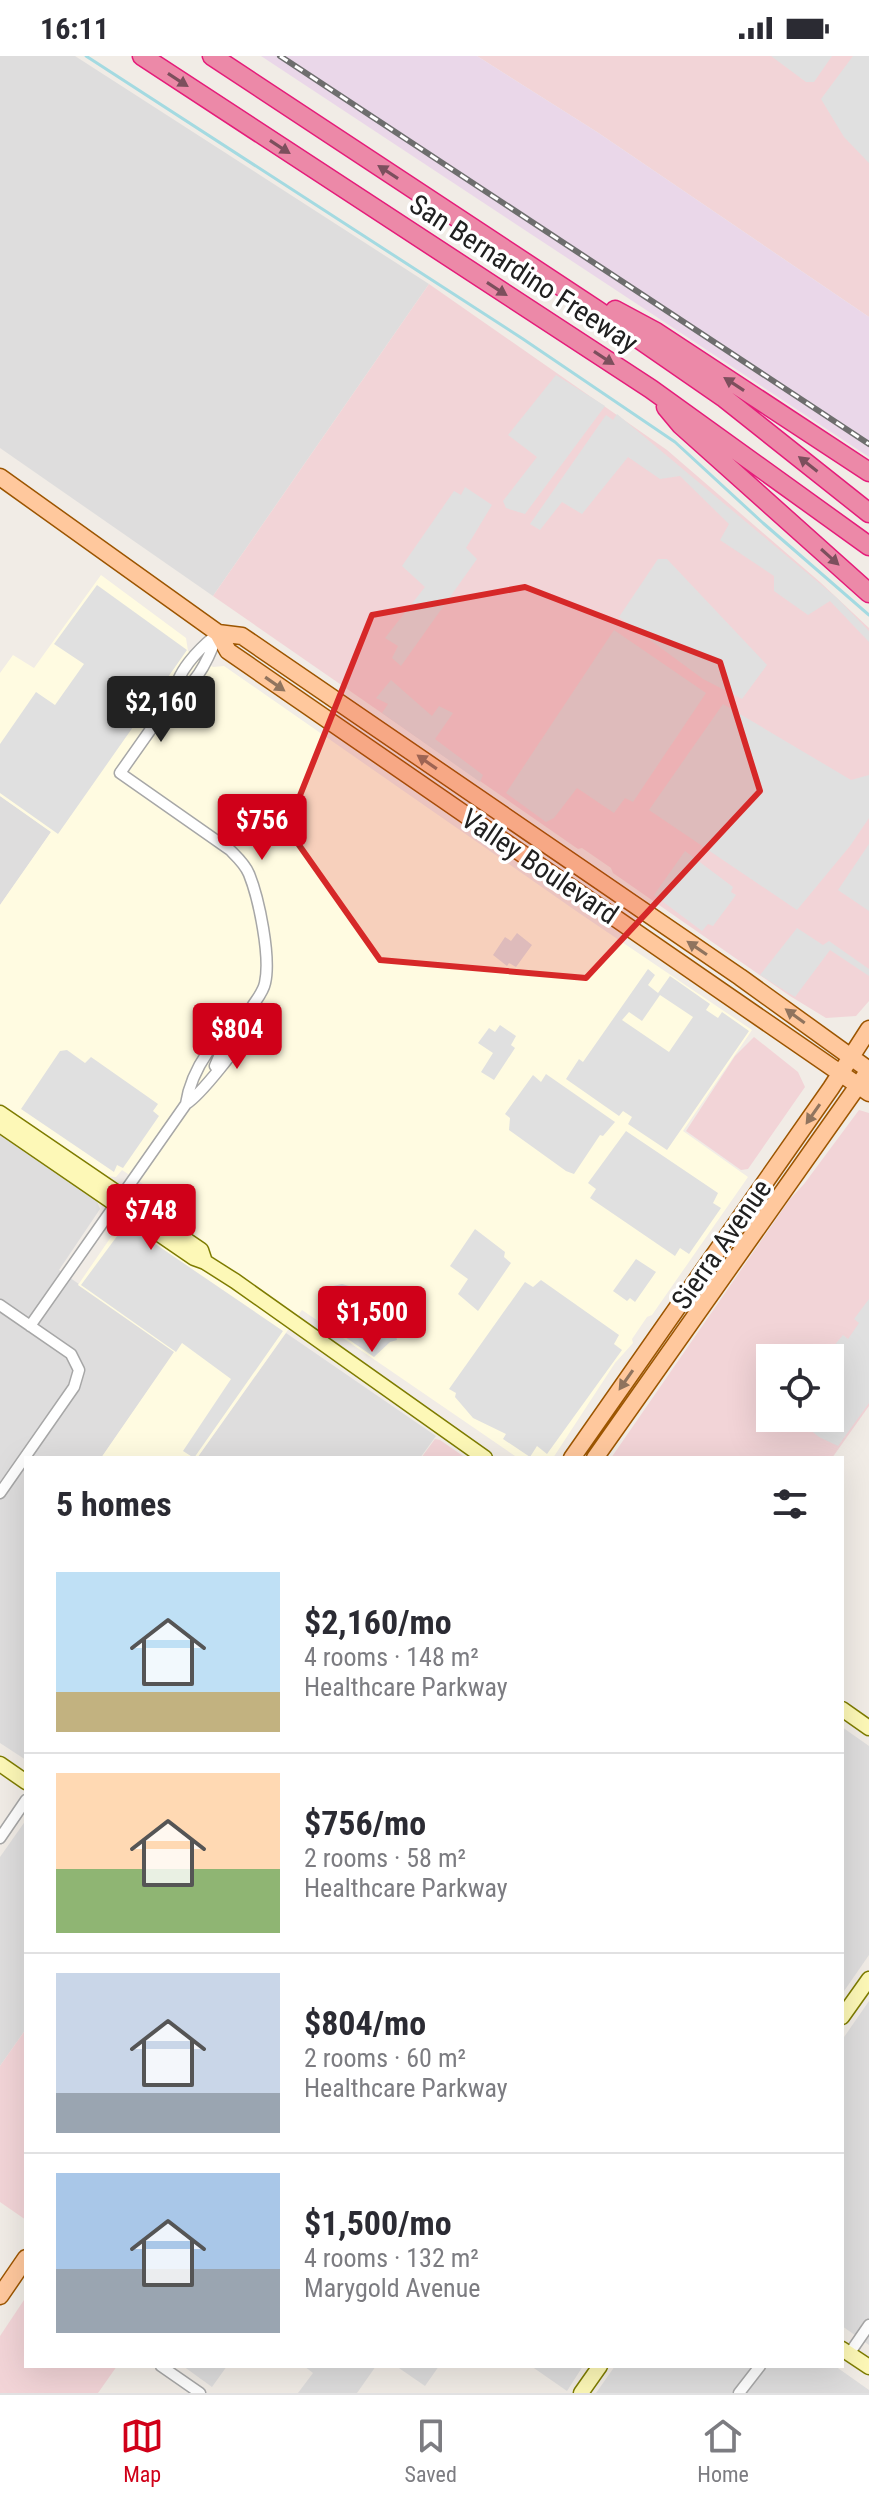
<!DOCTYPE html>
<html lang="en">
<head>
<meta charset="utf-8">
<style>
  :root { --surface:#fff; --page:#f7f7f7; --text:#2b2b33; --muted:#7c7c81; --line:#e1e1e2; --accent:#d00019 }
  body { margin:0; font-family:"Roboto Condensed",sans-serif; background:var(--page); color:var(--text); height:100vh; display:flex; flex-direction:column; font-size:30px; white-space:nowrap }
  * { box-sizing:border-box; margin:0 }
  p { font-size:26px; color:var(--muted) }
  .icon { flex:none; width:44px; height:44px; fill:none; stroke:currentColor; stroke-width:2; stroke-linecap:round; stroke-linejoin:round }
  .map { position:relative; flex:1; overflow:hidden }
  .sheet { position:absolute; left:24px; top:1400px; width:820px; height:912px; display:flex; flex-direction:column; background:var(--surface); border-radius:0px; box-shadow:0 8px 32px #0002 }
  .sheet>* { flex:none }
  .tools { position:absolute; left:756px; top:1288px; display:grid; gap:16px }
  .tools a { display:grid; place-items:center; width:88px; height:88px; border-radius:0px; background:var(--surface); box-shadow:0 8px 32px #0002; font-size:40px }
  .price { position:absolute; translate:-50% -68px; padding:0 18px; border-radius:8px; background:var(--accent); color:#fff; font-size:26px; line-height:52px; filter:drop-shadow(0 2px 4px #0008) }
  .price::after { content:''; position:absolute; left:50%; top:48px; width:24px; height:18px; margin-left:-12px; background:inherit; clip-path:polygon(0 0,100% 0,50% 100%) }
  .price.current { background:#222; color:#fff }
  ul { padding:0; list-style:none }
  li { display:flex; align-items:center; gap:24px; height:200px; padding:0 32px }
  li+li { border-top:2px solid var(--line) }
  li span { display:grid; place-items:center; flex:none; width:224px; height:160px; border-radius:0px; color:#555 }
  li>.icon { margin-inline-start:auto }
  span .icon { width:96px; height:96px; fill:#fffc; stroke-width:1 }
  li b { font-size:34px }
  h2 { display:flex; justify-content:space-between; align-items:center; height:96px; padding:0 32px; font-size:34px }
  .status { display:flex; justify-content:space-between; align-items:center; height:56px; padding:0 40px; background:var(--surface); direction:ltr }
  .status svg { height:22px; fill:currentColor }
  .tab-bar { display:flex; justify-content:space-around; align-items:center; height:112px; border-top:2px solid var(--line); background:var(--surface); font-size:22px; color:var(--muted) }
  .tab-bar a { display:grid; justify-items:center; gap:4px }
  .tab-bar .current { color:var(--accent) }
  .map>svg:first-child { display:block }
</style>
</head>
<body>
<div class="status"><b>16:11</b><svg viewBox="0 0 49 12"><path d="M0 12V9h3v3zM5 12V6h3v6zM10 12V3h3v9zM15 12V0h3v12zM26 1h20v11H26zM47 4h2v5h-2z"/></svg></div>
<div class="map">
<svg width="869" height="2337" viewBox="0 0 869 2337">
  <rect width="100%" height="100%" fill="#f1ece6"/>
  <path fill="#dedddd" d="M0 0H75L429 228 213 540 0 392Z
    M0 740 51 776 0 849Z
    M0 1077 97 1145 100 1153 59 1214 175 1296 101 1402H26V1704L0 1687Z
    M286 1277 436 1380 420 1402H197Z
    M842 1671 869 1690V1899L842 1938Z
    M26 1764V1973L0 2010V1801Z
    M869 1945V2289L842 2270V1984Z
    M183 2310H227L212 2331Z
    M304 2310H376L357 2337H298L313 2317Z
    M396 2310H439L425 2330Z
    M531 2310H583L567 2335Z
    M615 2310H835L869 2334V2337H596Z"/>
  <path fill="#f2d4d7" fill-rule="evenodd" d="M477 0H869V261L597 76Z
    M429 228 667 394 820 526 869 572V945L856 960 826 962 790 940 613 817 611 812 582 792 578 793 213 540Z
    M754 981 798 1016 805 1031 748 1113 741 1114 686 1075 735 1000Z
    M859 1054 869 1057V1350L832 1402H611L790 1143 804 1128ZM770 1302H830V1362H770Z
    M435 1383 440 1384 466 1402H421Z
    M26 1973V2164L0 2146V2010Z
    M26 2241V2310H117L98 2337H0V2280Z"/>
  <path fill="#ead7e9" d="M261 0H477L597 76 869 261V401Z"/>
  <path fill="#fffbe1" d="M101 519 186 582 188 595 213 611 224 610 579 857 752 974 683 1075 748 1121 652 1259 647 1261 632 1283 633 1287 615 1307 553 1402H518L302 1254 197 1402H101L174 1296 78 1229 146 1130 122 1114 116 1121 105 1120 0 1047V849L51 776 0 740V617L13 599 34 612Z"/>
  <path fill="#e0e0e0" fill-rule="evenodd" d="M771 0H832L814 26H806Z
    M853 0H869V107L844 81 821 43Z
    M556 319 605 350 525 458 506 452 503 445 537 401 508 379Z
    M617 358 837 542 869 575V586L830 545 808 559 774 535V520L720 484 729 468 680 420 660 423 628 401 582 458 562 446 540 474 530 468 606 359 613 364Z
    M465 431 492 449 466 492 477 503 401 610 392 602 398 590 385 582 425 531 402 510 454 435 461 439Z
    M658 503H667L767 609 742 643 703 623 619 561Z
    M97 529 187 594 58 778 0 737V688L36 636 55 649 84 608 54 588Z
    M614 574 706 637 633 746 625 742 614 757 577 732 554 762 546 766 506 737Z
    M391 624 432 660 439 650 453 657 435 683 483 719 480 726 382 657 388 648 376 642Z
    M723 648 851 724 869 719V762L850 790 797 854 649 754Z
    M869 788V855L838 834Z
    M685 795 733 831 731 836 736 839 713 870 708 868 702 875 654 839Z
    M797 872 823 889 829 885 869 913V920L830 894 795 941 760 919Z
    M517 877 532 889 516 911 509 907 507 910 493 899 505 881 511 885Z
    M648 913 655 919 648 929 658 937 670 920 710 948 706 954 718 962 722 956 749 975 667 1094 628 1068 632 1061 623 1055 619 1060 566 1023 579 1003 583 1006ZM660 939 693 961 669 996 622 964 629 956 642 965Z
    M500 969 516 980 511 989 515 992 494 1024 481 1016 493 997 478 987 489 972 495 976Z
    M67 994 85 1007 91 1001 158 1048 153 1055 159 1060 123 1112 117 1109 114 1116 21 1053 60 995Z
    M546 1018 615 1066 603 1080 600 1079 574 1118 566 1115 509 1074 510 1062 505 1058 533 1019 541 1026Z
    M626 1075 718 1137 713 1147 721 1152 689 1198 680 1192 675 1200 590 1142 596 1133 588 1127Z
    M126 1168 283 1275 194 1402 183 1395 231 1323 182 1287 176 1296 81 1229Z
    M475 1173 505 1196 504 1201 511 1207 478 1255 458 1238 468 1223 450 1210Z
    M636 1203 656 1216 635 1246 630 1242 627 1245 613 1235Z
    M541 1224 619 1279 614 1288 622 1294 547 1398 537 1390 530 1401 503 1383 506 1378 473 1362 455 1341 456 1337 449 1333 525 1226 533 1231Z
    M342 1228 349 1230 387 1262 392 1260 397 1284 390 1286 374 1301 322 1265 328 1258 323 1252 322 1241 333 1230Z
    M869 1243V1347L838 1390 819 1381 795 1362H830V1302L835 1295 832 1292 843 1279 848 1283 859 1267 854 1263Z"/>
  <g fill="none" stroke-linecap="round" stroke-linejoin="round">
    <path stroke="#a4dae1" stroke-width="3" d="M86 0 523 283 675 386 763 467 869 559"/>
    <defs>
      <path id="street" d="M175 639C175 617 199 593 215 580
        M215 1010 224 989 221 979
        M186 1048C191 1014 218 974 248 957
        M123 1138 186 1048C200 1039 241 989 247 972 249 966 247 960 250 954 255 945 263 937 265 927 271 901 259 843 249 818 245 808 237 801 230 794L120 717 175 639C197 631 211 597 218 577
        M0 1249 71 1298 79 1314 74 1331 0 1437
        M30 1270 115 1149
        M0 1782 26 1744
        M849 2298 869 2269
        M161 2310 200 2337
        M739 2337 760 2310"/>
      <path id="secondary" d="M0 1057 201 1194 205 1206
        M0 1069 194 1202 205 1206 235 1225 485 1402
        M842 1653 869 1672
        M0 1708 26 1726
        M842 1961 869 1923
        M842 2293 869 2311
        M581 2337 600 2310"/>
      <path id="primary" d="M0 421 218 577 228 595 869 1037
        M218 577 242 580 740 921 869 1014 595 1402
        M572 1402 831 1032 869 973
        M0 2240 26 2202"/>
      <path id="highway" d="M142 0 651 333 869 490
        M212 0 597 254 723 341 869 457
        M615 254 656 276 869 416
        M666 351 681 369 869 537"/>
    </defs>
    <use href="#street" stroke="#a7a7a7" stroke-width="13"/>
    <use href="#secondary" stroke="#7e7c00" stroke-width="17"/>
    <use href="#primary" stroke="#9c5500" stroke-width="19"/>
    <use href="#highway" stroke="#e51c7a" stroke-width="21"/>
    <use href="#street" stroke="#fff" stroke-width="10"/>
    <use href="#secondary" stroke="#fdf8b7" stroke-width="14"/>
    <use href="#primary" stroke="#ffc89d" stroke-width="16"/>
    <use href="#highway" stroke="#ec89a8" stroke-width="18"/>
    <defs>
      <path id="rail" d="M280 0 869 388"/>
    </defs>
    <use href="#rail" stroke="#6e6e6e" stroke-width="6"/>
    <use href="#rail" stroke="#fff" stroke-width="3" stroke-dasharray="9" stroke-linecap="butt"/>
  </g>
  <defs><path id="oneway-solid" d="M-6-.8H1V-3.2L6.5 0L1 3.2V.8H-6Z" transform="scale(2)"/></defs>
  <g fill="#7c4f5d">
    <use href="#oneway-solid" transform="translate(178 24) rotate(33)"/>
    <use href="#oneway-solid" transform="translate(280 91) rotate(33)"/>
    <use href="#oneway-solid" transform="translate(388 116) rotate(-147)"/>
    <use href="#oneway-solid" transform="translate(497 233) rotate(33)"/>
    <use href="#oneway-solid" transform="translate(604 302) rotate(33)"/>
    <use href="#oneway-solid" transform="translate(734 328) rotate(-147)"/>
    <use href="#oneway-solid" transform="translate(808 408) rotate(-142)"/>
    <use href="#oneway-solid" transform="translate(830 501) rotate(42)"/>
  </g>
  <g fill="#90745e">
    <use href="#oneway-solid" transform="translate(275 628) rotate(35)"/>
    <use href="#oneway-solid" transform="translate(427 706) rotate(-145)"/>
    <use href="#oneway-solid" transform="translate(697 892) rotate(-146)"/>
    <use href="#oneway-solid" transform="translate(795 960) rotate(-144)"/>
    <use href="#oneway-solid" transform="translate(813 1058) rotate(125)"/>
    <use href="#oneway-solid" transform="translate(626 1324) rotate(125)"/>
  </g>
  <path fill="#d62828" fill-opacity="0.2" stroke="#d62828" stroke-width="6" stroke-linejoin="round" d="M525 531 720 606 760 735 586 922 380 904 287 772 372 559Z"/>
  <g text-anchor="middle" stroke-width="7" stroke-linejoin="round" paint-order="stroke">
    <g font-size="28" fill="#202020" stroke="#fff">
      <text transform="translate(524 217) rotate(33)" y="10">San Bernardino Freeway</text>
      <text transform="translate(540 810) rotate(34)" y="10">Valley Boulevard</text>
      <text transform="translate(721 1188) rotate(-55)" y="10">Sierra Avenue</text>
    </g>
  </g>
</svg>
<div class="tools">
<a><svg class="icon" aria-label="locate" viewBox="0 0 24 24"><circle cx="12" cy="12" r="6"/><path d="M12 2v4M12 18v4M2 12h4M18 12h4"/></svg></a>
</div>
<b class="price current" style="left:161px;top:688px">$2,160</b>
<b class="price" style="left:262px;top:806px">$756</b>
<b class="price" style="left:237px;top:1015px">$804</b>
<b class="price" style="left:151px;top:1196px">$748</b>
<b class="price" style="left:372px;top:1298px">$1,500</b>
<section class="sheet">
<h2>5 homes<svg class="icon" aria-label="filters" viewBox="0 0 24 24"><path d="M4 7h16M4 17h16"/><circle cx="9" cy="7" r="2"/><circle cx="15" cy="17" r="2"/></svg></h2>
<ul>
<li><span style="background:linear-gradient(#bfe0f5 75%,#c2b280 0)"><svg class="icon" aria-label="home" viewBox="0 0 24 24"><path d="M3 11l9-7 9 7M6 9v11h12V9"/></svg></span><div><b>$2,160/mo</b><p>4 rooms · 148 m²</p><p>Healthcare Parkway</p></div></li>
<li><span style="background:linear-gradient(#ffd9b3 60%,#8fb573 0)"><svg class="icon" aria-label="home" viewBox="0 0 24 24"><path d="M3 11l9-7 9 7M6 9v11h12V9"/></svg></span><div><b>$756/mo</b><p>2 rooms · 58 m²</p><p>Healthcare Parkway</p></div></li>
<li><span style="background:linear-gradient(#c9d6e8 75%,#9aa5b1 0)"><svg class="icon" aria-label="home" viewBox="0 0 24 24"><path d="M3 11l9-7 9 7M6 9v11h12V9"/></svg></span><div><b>$804/mo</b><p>2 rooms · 60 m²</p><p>Healthcare Parkway</p></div></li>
<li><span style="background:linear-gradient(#a9c7e8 60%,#9aa5b1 0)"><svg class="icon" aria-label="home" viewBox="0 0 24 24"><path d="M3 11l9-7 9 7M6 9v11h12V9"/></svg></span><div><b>$1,500/mo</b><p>4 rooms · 132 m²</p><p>Marygold Avenue</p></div></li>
</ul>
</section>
</div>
<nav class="tab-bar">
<a class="current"><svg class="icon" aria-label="map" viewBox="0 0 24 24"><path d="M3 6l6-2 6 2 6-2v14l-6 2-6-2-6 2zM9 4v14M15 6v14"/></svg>Map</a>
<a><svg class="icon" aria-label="saved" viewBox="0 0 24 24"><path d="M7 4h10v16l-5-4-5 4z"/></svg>Saved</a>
<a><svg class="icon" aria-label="home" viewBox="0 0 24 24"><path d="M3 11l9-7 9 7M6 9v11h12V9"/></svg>Home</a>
</nav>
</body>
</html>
